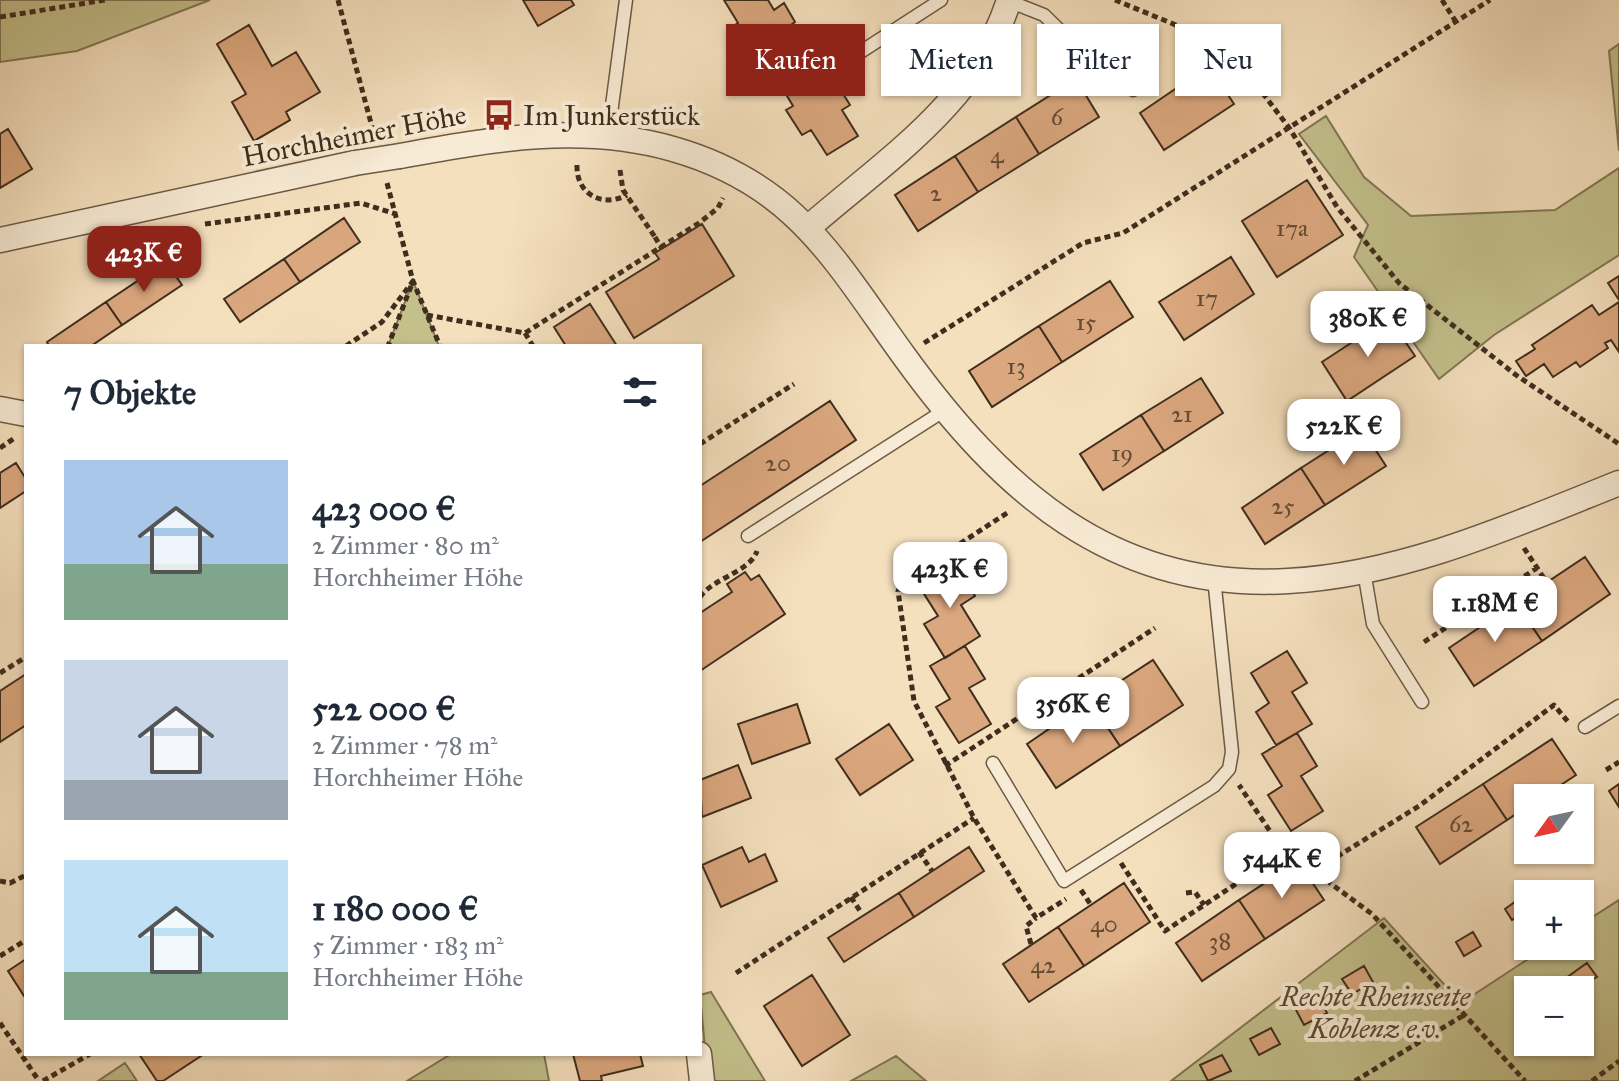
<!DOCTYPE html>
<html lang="de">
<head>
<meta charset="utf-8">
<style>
  :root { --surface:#fff; --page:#f2f2f3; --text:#1f2937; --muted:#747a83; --accent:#8f2418 }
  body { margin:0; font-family:"IM FELL Great Primer",serif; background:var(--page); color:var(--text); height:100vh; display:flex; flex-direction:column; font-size:30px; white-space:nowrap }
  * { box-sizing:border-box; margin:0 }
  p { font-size:26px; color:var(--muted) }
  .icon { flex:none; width:44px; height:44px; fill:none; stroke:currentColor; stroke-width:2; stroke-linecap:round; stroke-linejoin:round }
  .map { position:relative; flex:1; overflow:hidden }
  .side { position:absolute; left:24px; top:344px; width:678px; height:712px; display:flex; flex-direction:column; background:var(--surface); border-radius:0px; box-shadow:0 2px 6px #0004 }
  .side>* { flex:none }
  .hud { position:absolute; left:726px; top:24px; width:760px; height:72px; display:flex; gap:16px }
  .needle { width:52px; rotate:237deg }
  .controls { position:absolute; left:1514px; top:784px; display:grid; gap:16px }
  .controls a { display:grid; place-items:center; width:80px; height:80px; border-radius:0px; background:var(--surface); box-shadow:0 2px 6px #0004; font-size:40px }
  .price { position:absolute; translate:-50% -68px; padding:0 18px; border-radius:16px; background:#fff; color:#222; font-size:26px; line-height:52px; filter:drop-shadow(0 2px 4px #0008) }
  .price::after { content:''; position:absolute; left:50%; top:48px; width:24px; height:18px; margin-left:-12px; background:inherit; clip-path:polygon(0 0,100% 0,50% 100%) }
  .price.on { background:var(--accent); color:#fff }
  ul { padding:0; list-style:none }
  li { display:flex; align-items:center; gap:24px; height:200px; padding:0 40px }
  li span { display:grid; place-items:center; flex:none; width:224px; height:160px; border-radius:0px; color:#555 }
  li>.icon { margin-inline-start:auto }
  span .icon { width:96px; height:96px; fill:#fffc; stroke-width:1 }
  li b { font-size:34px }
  h2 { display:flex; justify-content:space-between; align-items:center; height:96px; padding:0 40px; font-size:34px }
  .pill { padding:0 28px; border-radius:0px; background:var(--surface); box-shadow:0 2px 6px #0004; font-size:28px; line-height:72px }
  .pill.on { background:var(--accent); color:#fff }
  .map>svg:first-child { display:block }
</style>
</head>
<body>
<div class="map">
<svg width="1619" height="1081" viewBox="0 0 1619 1081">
  <rect width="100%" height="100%" fill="#f5e0be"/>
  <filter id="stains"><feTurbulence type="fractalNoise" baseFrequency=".0025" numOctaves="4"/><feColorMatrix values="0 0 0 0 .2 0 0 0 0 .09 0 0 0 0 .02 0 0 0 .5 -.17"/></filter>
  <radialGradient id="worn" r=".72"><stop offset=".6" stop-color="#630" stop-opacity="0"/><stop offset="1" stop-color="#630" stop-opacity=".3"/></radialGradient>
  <path fill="#c3c08c" stroke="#817654" stroke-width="2" fill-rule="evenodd" d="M0 0H210L77 51 0 62Z
    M1619 44V151L1609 51Z
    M1326 116 1364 177 1411 216 1555 210 1619 168V255L1494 335 1439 379 1354 257 1368 225 1299 134Z
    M413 281 439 346H388Z
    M1619 900V1081H1171L1384 918 1461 1003 1548 946H1580V925ZM1528 990H1580V1042H1528Z
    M711 992 765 1081H708L700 995Z
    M451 1054H544L549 1081H407Z
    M896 1056 926 1081H851Z
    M125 1063 137 1081H98Z"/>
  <path fill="#dba77e" stroke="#3f2d1d" stroke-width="2" d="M523 0H571L574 5 538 26Z
    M724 0H768L774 10 784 3 795 22 788 27 805 55 774 74 759 50 749 55 732 27 738 23Z
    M249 25 272 66 296 52 320 92 286 112 290 120 254 141 232 102 246 94 217 44Z
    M805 55 826 90 837 84 850 105 842 110 858 136 827 155 811 130 802 135 786 110 793 106 774 74Z
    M1209 66 1234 104 1164 150 1140 113Z
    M1076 79 1099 117 1039 154 1016 117Z
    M1016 117 1039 154 978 192 955 156Z
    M8 129 32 169 0 188V134Z
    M955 156 978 192 918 231 895 195Z
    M1307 180 1343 235 1277 277 1242 221Z
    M344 218 360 242 300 282 284 259Z
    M702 224 734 276 634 338 606 292 659 259 655 253Z
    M1231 257 1254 294 1184 340 1159 302Z
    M284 259 300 282 240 322 224 299Z
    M166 262 182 285 122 325 106 302Z
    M1619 276V300L1608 283Z
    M1110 281 1133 317 1062 362 1039 326Z
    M106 302 122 325 91 346H49L47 342Z
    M1619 302V352L1611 340 1605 343 1608 348 1580 367 1576 362 1553 377 1544 364 1526 376 1516 361 1535 349 1532 345 1592 305 1599 315Z
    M590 304 617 346H566L554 327Z
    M1389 318 1415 356 1347 401 1322 362Z
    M1039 326 1062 362 992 407 969 371Z
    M1201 378 1223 413 1164 451 1141 415Z
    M830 401 856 440 700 542V486Z
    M1141 415 1164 451 1103 490 1080 454Z
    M1362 429 1386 466 1325 505 1301 468Z
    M16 463 26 479V491L0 508V473Z
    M1301 468 1325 505 1265 544 1242 508Z
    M1585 557 1610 594 1542 641 1516 603Z
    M956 563 975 596 961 605 980 636 945 658 924 624 938 616 919 586Z
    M745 572 751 580 759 575 785 614 700 671V613L732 592 727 584Z
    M1516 603 1542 641 1474 686 1449 648Z
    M965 646 985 679 969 688 991 724 959 743 936 707 950 699 930 666Z
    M1287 651 1307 683 1292 692 1312 724 1276 745 1256 712 1269 703 1251 673Z
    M1153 660 1183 705 1120 746 1090 701Z
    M26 674V725L0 742V691Z
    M1090 701 1120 746 1056 788 1027 744Z
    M797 704 810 743 752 764 738 724Z
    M889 724 913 760 860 795 836 759Z
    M1297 733 1317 766 1301 776 1323 811 1291 831 1268 795 1282 786 1262 754Z
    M1552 739 1576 775 1541 798H1528V806L1507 820 1483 784Z
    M738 765 751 798 702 817 700 780Z
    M1483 784 1507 820 1440 864 1416 827Z
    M1619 784V807L1609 791Z
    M742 847 749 862 765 854 777 881 721 907 702 865Z
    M969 847 984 871 914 917 899 893Z
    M1298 861 1324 900 1265 939 1239 900Z
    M1124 883 1150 922 1084 966 1058 927Z
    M899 893 914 917 844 962 828 938Z
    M1523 896 1528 909 1512 920 1505 909Z
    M1239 900 1265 939 1202 981 1176 943Z
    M1058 927 1084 966 1029 1002 1003 964Z
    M1473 932 1481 946 1464 956 1456 942Z
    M26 959V999L8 971Z
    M1587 963 1597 977 1574 990 1566 978Z
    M1364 966 1373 982 1352 994 1342 979Z
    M812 975 850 1035 802 1066 764 1006Z
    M1318 996 1327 1013 1304 1025 1295 1008Z
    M1528 1007V1028L1518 1014Z
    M1271 1028 1280 1044 1259 1055 1250 1039Z
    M139 1054H204L163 1081H157Z
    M573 1054H640L643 1066 601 1076 602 1081H580Z
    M1222 1055 1231 1071 1208 1081 1200 1065Z"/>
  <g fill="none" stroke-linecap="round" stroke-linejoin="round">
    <defs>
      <path id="service" d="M1006 0 1044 15 1082 52 1093 57H1106L1116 63 1133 90
        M845 62 941 0
        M608 136 626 0
        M748 536 945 410
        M1364 571 1373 624 1422 702
        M1585 727 1619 706
        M993 763 1064 881 1214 786 1229 769 1232 752 1214 578"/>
      <path id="minor" d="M400 156C493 139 581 123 673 149 796 184 835 261 904 356 1001 490 1112 591 1288 581 1402 575 1514 525 1619 483
        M809 227C886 160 977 102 1009 0
        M0 240 355 163
        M0 409 26 414
        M699 1054 702 1081"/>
    </defs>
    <use href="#service" stroke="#6c5a45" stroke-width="15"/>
    <use href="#minor" stroke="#6c5a45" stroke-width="27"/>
    <path stroke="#3f2d1d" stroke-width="5" stroke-dasharray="6 4" stroke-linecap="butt" d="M338 0 375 138
      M1115 0 1227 46 1290 129 1337 207 1399 283 1516 375 1619 444
      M1442 0 1456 22
      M0 17 105 0
      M577 165C576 194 602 208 627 195
      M620 170 623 190 655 237
      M387 183 413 281 440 346
      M205 224 361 203 396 214
      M427 315 525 333 699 223 718 208 723 198
      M525 333 533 346
      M924 343 1083 243 1123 233 1490 0
      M346 346 382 322 413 281 388 346
      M700 444 794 384
      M0 448 16 437
      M1007 513 903 581 898 591 914 701 974 818 1036 918 1066 899
      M1524 548 1547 583
      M700 597C713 578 750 572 757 551
      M1471 611 1481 627
      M1424 642 1537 568
      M0 673 26 657
      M945 766 1155 628
      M1606 770 1619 762
      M919 852 932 871
      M1284 852 1303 839 1330 883 1372 914 1525 1081
      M1242 855 1251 854 1261 868
      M1121 863 1165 931 1284 852 1239 785
      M1320 867 1419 806 1554 705 1569 723
      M0 881 10 883 26 875
      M1081 890 1091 905
      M1186 893 1195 892 1204 905
      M851 897 860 911
      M1031 944 1026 926 1036 918
      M0 956 26 940
      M736 973 974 818
      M0 1023 39 1081
      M43 1081 90 1054
      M1355 1081 1464 1015
      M1592 1081 1619 1061"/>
    <use href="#service" stroke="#f8ebd5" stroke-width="12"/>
    <use href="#minor" stroke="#f8ebd5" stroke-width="24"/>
    <defs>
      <path id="minor-bridge" d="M355 163 400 156"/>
    </defs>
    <use href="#minor-bridge" stroke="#6c5a45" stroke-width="27" stroke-linecap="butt"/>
    <path stroke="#3f2d1d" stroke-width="5" stroke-dasharray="6 4" stroke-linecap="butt" d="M655 237 662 249"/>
    <use href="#minor-bridge" stroke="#f8ebd5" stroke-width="24"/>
  </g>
  <defs>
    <symbol id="bus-bare" viewBox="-9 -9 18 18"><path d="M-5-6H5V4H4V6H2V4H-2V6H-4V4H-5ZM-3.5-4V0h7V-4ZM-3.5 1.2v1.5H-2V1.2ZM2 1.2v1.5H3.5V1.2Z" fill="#8f2418" stroke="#f8ebd5" stroke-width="2.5" paint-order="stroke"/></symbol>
  </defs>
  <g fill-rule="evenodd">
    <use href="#bus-bare" x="477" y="93" width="44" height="44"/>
  </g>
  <g text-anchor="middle" stroke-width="8" stroke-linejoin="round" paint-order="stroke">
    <g font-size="24" fill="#664c35">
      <text x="1057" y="125">6</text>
      <text x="997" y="163">4</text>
      <text x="936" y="201">2</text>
      <text x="1292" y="236">17a</text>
      <text x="1207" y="306">17</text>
      <text x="1086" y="330">15</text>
      <text x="1016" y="374">13</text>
      <text x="1182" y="422">21</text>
      <text x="1122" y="461">19</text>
      <text x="778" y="471">20</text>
      <text x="1283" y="514">25</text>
      <text x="1461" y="832">62</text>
      <text x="1104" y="932">40</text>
      <text x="1220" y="949">38</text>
      <text x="1043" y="973">42</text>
    </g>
    <g font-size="28" fill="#3f2d1d" stroke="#f8ebd5" text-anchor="start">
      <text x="523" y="125">Im Junkerstück</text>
    </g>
    <g font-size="28" fill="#3f2d1d" stroke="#f8ebd5">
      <text transform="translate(354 135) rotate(-11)" y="10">Horchheimer Höhe</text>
    </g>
    <g font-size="28" font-style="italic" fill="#594a33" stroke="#f8ebd5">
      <text x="1375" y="1006">Rechte Rheinseite<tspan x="1375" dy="32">Koblenz e.v.</tspan></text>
    </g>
  </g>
  <rect width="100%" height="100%" filter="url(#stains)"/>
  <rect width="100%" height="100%" fill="url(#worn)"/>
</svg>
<div class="controls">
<a><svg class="needle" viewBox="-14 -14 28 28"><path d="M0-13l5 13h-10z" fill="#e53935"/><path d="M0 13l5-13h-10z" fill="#747a83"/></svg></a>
<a>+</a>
<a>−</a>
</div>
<b class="price on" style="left:144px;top:294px">423K €</b>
<b class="price" style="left:1368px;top:359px">380K €</b>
<b class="price" style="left:1344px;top:467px">522K €</b>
<b class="price" style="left:950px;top:610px">423K €</b>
<b class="price" style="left:1495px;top:644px">1.18M €</b>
<b class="price" style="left:1073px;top:745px">356K €</b>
<b class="price" style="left:1282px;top:900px">544K €</b>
<div class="hud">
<a class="pill on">Kaufen</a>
<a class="pill">Mieten</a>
<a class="pill">Filter</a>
<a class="pill">Neu</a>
</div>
<section class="side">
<h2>7 Objekte<svg class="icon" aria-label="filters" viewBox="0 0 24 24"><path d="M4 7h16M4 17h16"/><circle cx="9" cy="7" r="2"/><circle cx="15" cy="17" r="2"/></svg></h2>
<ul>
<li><span style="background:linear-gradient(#a9c7e8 65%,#7fa58c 0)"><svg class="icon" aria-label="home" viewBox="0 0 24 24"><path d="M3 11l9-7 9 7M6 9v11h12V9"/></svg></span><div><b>423 000 €</b><p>2 Zimmer · 80 m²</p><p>Horchheimer Höhe</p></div></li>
<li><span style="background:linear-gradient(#c9d6e8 75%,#9aa5b1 0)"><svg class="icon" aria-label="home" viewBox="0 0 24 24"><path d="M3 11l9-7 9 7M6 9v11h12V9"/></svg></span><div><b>522 000 €</b><p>2 Zimmer · 78 m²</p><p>Horchheimer Höhe</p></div></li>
<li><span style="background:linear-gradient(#bfe0f5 70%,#7fa58c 0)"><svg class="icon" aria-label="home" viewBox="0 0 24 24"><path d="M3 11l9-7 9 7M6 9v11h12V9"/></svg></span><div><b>1 180 000 €</b><p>5 Zimmer · 183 m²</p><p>Horchheimer Höhe</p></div></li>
</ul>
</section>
</div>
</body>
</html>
